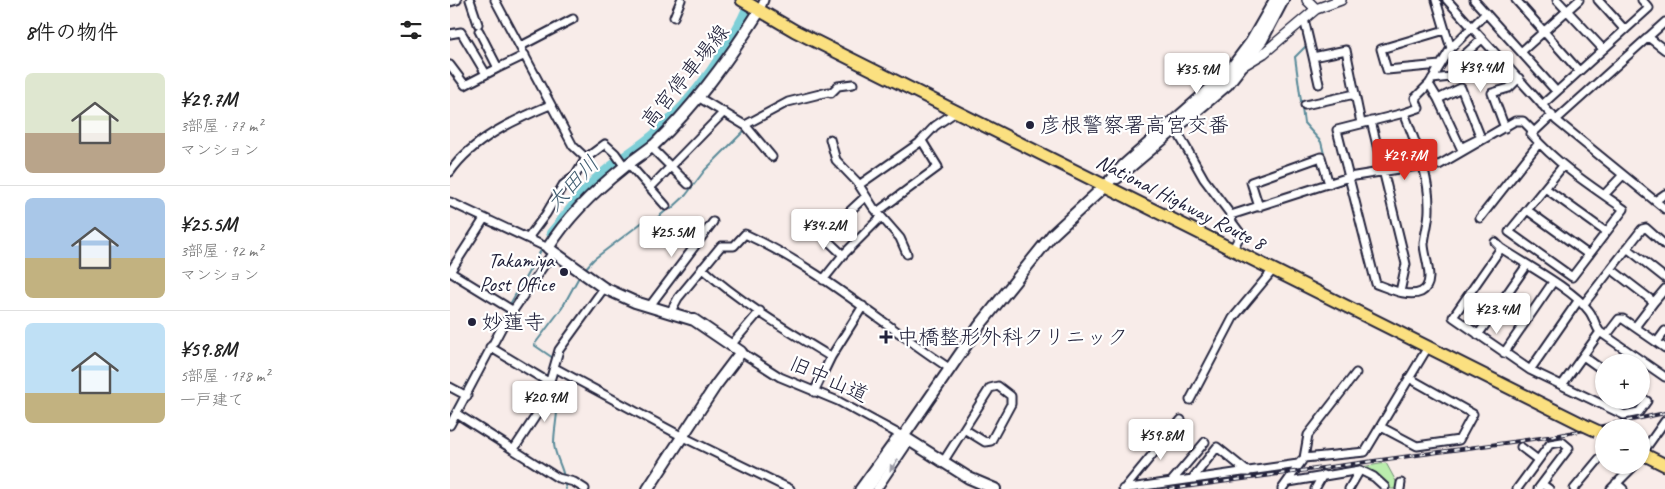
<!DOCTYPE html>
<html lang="ja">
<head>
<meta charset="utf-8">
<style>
  :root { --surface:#fff; --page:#f2f2f2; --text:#222; --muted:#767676; --line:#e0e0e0; --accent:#d93025 }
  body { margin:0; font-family:Caveat,"Klee One",sans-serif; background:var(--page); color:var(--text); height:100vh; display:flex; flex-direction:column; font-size:19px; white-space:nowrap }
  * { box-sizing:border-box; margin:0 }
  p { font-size:16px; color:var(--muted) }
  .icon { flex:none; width:28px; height:28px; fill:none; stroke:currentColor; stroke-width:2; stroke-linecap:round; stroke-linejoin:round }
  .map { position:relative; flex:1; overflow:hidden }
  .panel { display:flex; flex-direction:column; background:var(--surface); width:450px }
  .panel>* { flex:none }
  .tools { position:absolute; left:1145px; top:354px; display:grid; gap:10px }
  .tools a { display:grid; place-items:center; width:55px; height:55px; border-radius:50%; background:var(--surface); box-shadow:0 1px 4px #0004; font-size:25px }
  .price { position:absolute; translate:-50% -42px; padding:0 11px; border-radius:5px; background:#fff; color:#222; font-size:16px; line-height:32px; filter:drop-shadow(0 1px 2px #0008) }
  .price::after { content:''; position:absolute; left:50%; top:30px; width:15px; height:11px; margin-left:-8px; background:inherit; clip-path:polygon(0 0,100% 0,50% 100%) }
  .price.on { background:var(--accent); color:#fff }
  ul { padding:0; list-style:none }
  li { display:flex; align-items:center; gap:15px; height:125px; padding:0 25px }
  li+li { border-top:1px solid var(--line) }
  li span { display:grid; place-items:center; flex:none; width:140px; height:100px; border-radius:8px; color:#555 }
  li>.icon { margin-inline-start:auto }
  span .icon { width:60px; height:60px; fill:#fffc; stroke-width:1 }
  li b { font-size:21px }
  h2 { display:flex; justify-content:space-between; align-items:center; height:60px; padding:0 25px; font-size:21px }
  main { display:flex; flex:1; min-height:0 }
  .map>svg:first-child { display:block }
</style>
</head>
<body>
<main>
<section class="panel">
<h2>8件の物件<svg class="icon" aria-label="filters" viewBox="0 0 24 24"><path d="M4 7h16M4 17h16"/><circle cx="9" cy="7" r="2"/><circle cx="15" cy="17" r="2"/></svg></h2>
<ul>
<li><span style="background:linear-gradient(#dfe7d0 60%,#b9a48a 0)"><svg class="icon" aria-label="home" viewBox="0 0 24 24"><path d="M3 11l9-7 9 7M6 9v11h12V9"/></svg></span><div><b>¥29.7M</b><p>3部屋 · 77 m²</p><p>マンション</p></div></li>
<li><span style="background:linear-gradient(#a9c7e8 60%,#c2b280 0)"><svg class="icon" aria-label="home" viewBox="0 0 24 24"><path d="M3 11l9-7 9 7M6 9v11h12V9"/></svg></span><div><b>¥25.5M</b><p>3部屋 · 92 m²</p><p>マンション</p></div></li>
<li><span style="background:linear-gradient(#bfe0f5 70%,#c2b280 0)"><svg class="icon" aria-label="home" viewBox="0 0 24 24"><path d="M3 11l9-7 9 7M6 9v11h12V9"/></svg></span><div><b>¥59.8M</b><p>5部屋 · 178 m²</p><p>一戸建て</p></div></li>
</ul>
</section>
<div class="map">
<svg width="1215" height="489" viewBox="0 0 1215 489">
  <rect width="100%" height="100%" fill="#f8ece9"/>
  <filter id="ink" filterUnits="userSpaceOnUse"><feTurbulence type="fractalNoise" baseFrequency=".02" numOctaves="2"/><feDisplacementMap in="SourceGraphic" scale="10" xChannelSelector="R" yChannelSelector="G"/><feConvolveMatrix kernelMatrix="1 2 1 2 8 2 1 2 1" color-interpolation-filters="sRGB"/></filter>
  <g filter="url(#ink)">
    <path fill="#baedad" stroke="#6e8874" d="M936 463 948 485 947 489H941L911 467Z"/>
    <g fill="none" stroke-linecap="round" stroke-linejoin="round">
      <path stroke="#598a99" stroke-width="2" d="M857 45 845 57 854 123 871 142 879 174
        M249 102 262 110
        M135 269 144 259 194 221 206 219 219 208 221 209 236 195 255 170 295 130
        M59 306 101 233
        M102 361 103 358 84 345 112 308 130 275
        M102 382C113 401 104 422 104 443 104 454 112 466 114 477
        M13 391 57 310
        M0 415 11 396
        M114 482 116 489
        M1174 482 1184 471"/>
      <path stroke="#7ecfd7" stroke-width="10" d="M101 233C116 216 129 196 145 180 164 162 186 150 206 133 245 99 281 47 301 0"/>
      <defs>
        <path id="minor" d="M20 0 28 24
          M45 0 123 146 136 158
          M986 0 995 30 931 49 937 70 990 65
          M997 0 1106 120 1215 209
          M1024 0 1106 91
          M1066 0 1129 71
          M1107 0 1153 49
          M1148 0 1175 30
          M0 2 7 0
          M310 10 314 0
          M224 17 231 0
          M854 19 863 57
          M995 30 1001 48
          M29 31 48 68 75 55
          M0 34 11 32 36 74
          M1198 37 1215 50
          M71 46 123 19
          M1071 52 1129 0
          M0 65 15 85 48 68
          M982 79 1001 77 1014 55 1032 39
          M869 84 863 57 896 50 911 123
          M248 97 296 126 322 157
          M988 99 1011 148 1031 138 1011 88 988 99 979 84 1001 48 1036 13
          M855 105 905 94
          M1092 105 1199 8 1192 0
          M954 113C966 144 980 176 979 210 979 221 975 233 974 244 974 257 987 284 971 292 958 298 938 288 926 284L887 130Z
          M954 113 969 108 965 98 979 84
          M1106 120 1215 22
          M921 121 956 264 950 292
          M295 125 338 102 378 92 381 93 388 86 403 84
          M724 126 754 179 781 215 899 177 980 164 989 165 1065 121H1073L1084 132 1081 134C1108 165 1141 186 1174 209L1122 277 1059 232 1113 166
          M1055 128 1042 93 1059 88 1069 78
          M1084 132 1102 115
          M380 139 386 160 407 182 423 207 450 238 457 254
          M201 147 238 184
          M179 164 216 206
          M0 172C23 139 64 120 100 105
          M409 185 469 143 485 126 507 111
          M200 188 274 112
          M1095 188 1156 232
          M1154 195 1172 176
          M416 196 373 236 393 255 431 217
          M1205 201 1215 194
          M0 202 98 248
          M809 207 801 182 871 157 879 184
          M1077 210 1139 255
          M427 212 488 167 472 141
          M781 215 782 222 791 234 783 249
          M1030 218 1089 143
          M78 238 96 214 113 185 125 176 136 158 155 144 165 153 175 167
          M1045 242 1051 248 1003 317 1080 370 1174 415 1189 412 1197 401 1191 397
          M1051 248C1075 264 1124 290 1139 311 1144 317 1145 326 1150 332L1112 385
          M1177 248 1215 278
          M252 268C291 303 337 330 381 357
          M1161 269 1204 302 1215 289
          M0 272 62 310
          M0 272 34 219
          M373 280 393 255
          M1133 305 1192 229 1196 228 1215 245
          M199 307 263 222
          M220 313 228 298 271 246H284L295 234C369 268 431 323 499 368
          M1185 327 1204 302
          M1150 332 1215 377
          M1028 335 1077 265
          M1156 336 1169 319H1173L1215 348
          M1207 342 1215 331
          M281 345 310 311
          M40 347 100 383
          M291 352 330 377 388 401 454 437
          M1054 353 1103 282
          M1133 356 1154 371
          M105 368 233 437 340 489
          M1080 370 1128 301
          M0 387 17 396
          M364 392 381 357 413 306
          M740 400 783 318 823 270
          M7 414 108 478 124 482 135 489
          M0 425 52 327 103 252
          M931 427 967 446 1009 440 1023 414 959 378
          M1071 447 1088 460
          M64 449 93 405 109 350 154 288
          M1191 455 1215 421
          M493 462 540 388 548 386 561 396V404L541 441 535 442 514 429
          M742 479 767 447 798 472
          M721 482 755 442
          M839 482 910 470 924 477 935 487
          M1166 483 1173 489
          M1092 484 1099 489
          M409 489 449 434
          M427 489 460 440
          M673 489 848 464 854 458 915 452 978 347
          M674 489 731 420
          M832 489 854 458 858 435 906 373
          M865 489 873 475
          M899 489 910 470
          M950 489 951 483
          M1067 489 1100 444 1112 442 1119 448 1088 489
          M1124 489 1149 459
          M1161 489 1185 465"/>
        <path id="tertiary" d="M857 0 866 9
          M794 65 814 53 866 9 891 0"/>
        <path id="secondary" d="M667 178 777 85 812 40 833 0
          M454 437 519 478 545 489
          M198 489 266 385 291 352 244 320 185 302 154 288 98 248C118 216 144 191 173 168 183 160 194 153 204 145 246 105 279 59 310 10
          M417 489 530 325 602 235 656 185 673 166 777 74 801 42 825 0"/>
        <path id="trunk" d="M292 0 345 31 1134 425
          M1197 456 1215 465"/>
      </defs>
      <use href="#minor" stroke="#22223b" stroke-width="11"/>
      <use href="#tertiary" stroke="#22223b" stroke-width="12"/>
      <use href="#secondary" stroke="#22223b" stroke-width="14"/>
      <use href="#trunk" stroke="#22223b" stroke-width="15"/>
      <use href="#minor" stroke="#fff" stroke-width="7"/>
      <use href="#tertiary" stroke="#fff" stroke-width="9"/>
      <use href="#secondary" stroke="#fff" stroke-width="10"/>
      <use href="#trunk" stroke="#fbe080" stroke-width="11"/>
      <defs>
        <path id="rail" d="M720 489 1105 436 1215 413"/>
      </defs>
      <use href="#rail" stroke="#22223b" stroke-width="4"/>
      <use href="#rail" stroke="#fff" stroke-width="2" stroke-dasharray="5.5" stroke-linecap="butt"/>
      <defs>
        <path id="trunk-bridge" d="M1134 425 1147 431
          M1191 453 1197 456"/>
      </defs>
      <use href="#trunk-bridge" stroke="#22223b" stroke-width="15" stroke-linecap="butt"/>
      <use href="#trunk-bridge" stroke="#fbe080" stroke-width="11"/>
    </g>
    <defs><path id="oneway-solid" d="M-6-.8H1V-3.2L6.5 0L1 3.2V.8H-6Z" transform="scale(1.25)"/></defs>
    <use fill="#9c9ca7" href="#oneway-solid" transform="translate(444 465) rotate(124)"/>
  </g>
  <g fill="#22223b" stroke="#fff" stroke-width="2">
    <circle cx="580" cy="125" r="5"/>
    <circle cx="114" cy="272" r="5"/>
    <circle cx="22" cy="322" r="5"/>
    <path d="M433.5 329.5h5v5h5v5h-5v5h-5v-5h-5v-5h5z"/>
  </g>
  <g text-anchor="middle" stroke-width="4.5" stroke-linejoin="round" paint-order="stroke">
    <g font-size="21" fill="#22223b" stroke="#fff">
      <text transform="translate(235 76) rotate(-51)" y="7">高宮停車場線</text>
      <text transform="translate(731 202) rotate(27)" y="7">National Highway Route 8</text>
      <text transform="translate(379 379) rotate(24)" y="7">旧中山道</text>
    </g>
    <g font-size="21" fill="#22223b" stroke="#fff" text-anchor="start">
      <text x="590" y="132">彦根警察署高宮交番</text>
      <text x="104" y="267" text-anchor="end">Takamiya<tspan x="104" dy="24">Post Office</tspan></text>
      <text x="32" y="329">妙蓮寺</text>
      <text x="447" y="344">中橋整形外科クリニック</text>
    </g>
    <g font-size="22" font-style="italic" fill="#425f72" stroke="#fff">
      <text transform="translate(122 183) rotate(-47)" y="8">太田川</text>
    </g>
  </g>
</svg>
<div class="tools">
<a>+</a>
<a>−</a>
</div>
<b class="price" style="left:1031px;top:93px">¥39.4M</b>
<b class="price" style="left:747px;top:95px">¥35.9M</b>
<b class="price on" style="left:955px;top:181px">¥29.7M</b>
<b class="price" style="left:374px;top:251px">¥34.2M</b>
<b class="price" style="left:222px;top:258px">¥25.5M</b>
<b class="price" style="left:1047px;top:335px">¥23.4M</b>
<b class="price" style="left:95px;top:423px">¥20.9M</b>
<b class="price" style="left:711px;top:461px">¥59.8M</b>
</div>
</main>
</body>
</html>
